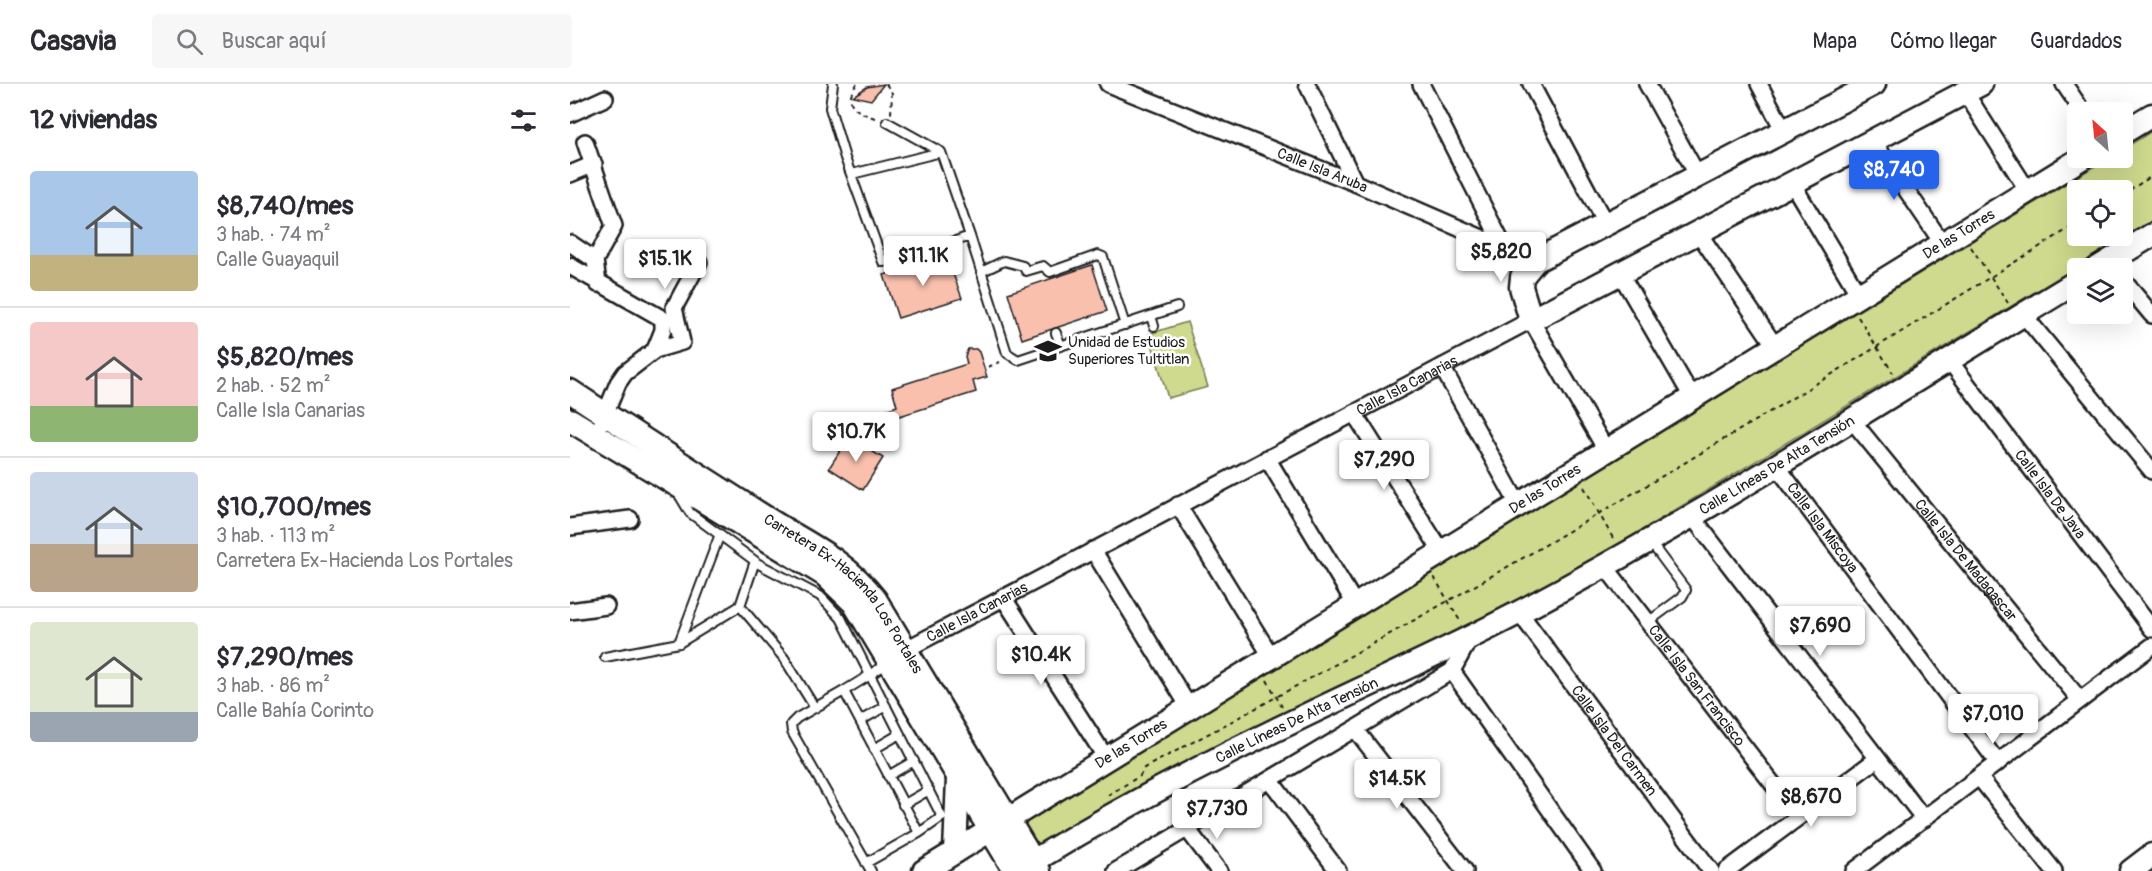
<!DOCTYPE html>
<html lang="es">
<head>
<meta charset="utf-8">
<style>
  :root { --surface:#fff; --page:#f7f7f7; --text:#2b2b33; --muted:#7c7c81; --line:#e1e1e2; --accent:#2563eb }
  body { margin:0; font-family:Pangolin,sans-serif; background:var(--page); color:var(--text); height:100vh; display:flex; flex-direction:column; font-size:22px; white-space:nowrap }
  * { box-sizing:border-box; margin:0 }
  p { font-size:20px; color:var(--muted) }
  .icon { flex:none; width:33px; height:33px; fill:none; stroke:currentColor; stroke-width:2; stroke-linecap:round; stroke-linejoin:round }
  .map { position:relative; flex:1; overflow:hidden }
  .drawer { display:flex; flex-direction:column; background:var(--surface); width:570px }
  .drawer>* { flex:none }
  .needle { width:39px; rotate:333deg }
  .tools { position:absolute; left:1497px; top:18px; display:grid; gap:12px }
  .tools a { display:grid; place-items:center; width:66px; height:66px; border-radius:6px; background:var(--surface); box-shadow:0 6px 24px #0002; font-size:30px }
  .price { position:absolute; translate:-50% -51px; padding:0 14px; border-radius:6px; background:#fff; color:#222; font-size:20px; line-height:39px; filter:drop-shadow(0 2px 3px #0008) }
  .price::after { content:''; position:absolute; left:50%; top:36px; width:18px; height:14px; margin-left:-9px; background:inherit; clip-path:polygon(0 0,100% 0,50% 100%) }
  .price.current { background:var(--accent); color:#fff }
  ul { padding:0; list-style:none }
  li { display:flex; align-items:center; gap:18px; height:150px; padding:0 30px }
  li+li { border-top:2px solid var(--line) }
  li span { display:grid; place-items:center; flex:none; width:168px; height:120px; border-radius:6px; color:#555 }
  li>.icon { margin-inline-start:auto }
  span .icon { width:72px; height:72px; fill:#fffc; stroke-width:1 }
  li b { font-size:26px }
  h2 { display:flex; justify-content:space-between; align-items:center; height:72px; padding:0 30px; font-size:26px }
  header { display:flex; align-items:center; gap:36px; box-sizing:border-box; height:84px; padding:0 30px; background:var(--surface); border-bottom:2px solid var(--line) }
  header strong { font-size:28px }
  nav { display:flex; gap:33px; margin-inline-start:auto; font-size:21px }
  .search { width:420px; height:54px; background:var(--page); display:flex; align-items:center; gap:15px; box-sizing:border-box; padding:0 21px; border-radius:6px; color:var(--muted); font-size:22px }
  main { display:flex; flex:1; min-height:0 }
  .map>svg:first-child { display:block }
</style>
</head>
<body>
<header>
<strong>Casavia</strong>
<div class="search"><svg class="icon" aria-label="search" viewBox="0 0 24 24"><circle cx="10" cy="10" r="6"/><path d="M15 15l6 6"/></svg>Buscar aquí</div>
<nav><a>Mapa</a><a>Cómo llegar</a><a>Guardados</a></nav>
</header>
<main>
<section class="drawer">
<h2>12 viviendas<svg class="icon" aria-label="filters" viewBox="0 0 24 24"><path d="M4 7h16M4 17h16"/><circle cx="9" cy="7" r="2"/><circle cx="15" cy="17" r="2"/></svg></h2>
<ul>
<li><span style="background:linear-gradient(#a9c7e8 70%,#c2b280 0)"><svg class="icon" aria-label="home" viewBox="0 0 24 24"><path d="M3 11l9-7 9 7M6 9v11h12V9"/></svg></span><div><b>$8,740/mes</b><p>3 hab. · 74 m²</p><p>Calle Guayaquil</p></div></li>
<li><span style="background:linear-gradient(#f6c9c9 70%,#8fb573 0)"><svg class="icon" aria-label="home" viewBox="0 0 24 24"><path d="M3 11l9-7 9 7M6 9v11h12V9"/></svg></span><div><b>$5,820/mes</b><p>2 hab. · 52 m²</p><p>Calle Isla Canarias</p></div></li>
<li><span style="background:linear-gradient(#c9d6e8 60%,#b9a48a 0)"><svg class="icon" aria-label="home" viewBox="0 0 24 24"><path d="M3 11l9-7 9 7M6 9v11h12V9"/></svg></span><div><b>$10,700/mes</b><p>3 hab. · 113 m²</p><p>Carretera Ex-Hacienda Los Portales</p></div></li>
<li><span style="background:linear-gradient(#dfe7d0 75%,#9aa5b1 0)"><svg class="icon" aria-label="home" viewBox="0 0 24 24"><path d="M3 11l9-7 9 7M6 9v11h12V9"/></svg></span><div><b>$7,290/mes</b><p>3 hab. · 86 m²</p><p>Calle Bahía Corinto</p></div></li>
</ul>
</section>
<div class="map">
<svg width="1582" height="787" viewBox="0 0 1582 787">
  <rect width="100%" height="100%" fill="#fff"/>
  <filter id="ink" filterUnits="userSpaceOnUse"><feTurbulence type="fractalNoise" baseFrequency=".0167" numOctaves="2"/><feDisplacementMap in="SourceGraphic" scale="12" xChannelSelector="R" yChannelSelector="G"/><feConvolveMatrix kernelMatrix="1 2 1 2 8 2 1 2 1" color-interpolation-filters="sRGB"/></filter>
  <g filter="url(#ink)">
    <path fill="#cfda8e" stroke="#767b55" stroke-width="1.5" fill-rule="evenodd" d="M1582 47V137L991 495 837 573 589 692 467 765 453 739 1538 74H1552L1553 65ZM1508 106H1552V152H1508Z
      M617 238 638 303 598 314 579 250Z"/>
    <path fill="#f9c0ae" stroke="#1c1c1c" stroke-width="1.5" d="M314 0 301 16 283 12 297 3Z
      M376 171 392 214 328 234 314 191Z
      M522 181 537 227 452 255 438 209Z
      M398 265H406L409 268 417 293 403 297 406 308 317 336 320 345 310 348 306 340 300 342 296 333 327 322 322 304 397 280 395 272Z
      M279 353 313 374 293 406 259 384Z"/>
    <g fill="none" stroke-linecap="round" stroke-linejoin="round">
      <defs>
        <path id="lane" d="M263 0 260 24 275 74 313 178 337 174 400 152 371 68 282 90
          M317 38 371 68
          M400 152 437 269 448 276 607 223
          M411 188 434 177 453 182 456 187 473 182 480 188 528 171 533 173 555 241
          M581 232 584 242
          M486 249 491 262
          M108 409 120 429 185 477 170 522 214 574 245 624
          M185 478 250 512 271 534 300 591 317 579
          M1078 538 1112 513 1116 506 1081 459
          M109 559 150 450
          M35 573 109 559 170 522
          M274 607 300 591 372 733 349 749 296 779
          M290 637 316 622
          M304 665 330 650
          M318 692 344 677
          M333 721 359 706
          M301 787 222 648 221 640 227 634 274 607 349 749"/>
        <g id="street">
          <path id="s1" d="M538 0 785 99 965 177"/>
          <path d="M737 0 785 99"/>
          <path d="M851 0 936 167"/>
          <path d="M961 0 1036 141"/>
          <path d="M1077 0 1128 92"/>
          <path d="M1189 0 1214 47"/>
          <path d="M1494 0 1513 28"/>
          <path d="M1395 8 1458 107"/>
          <path d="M0 30 35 14"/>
          <path d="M1303 57 1373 160"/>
          <path d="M15 58 44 142 25 176 28 200"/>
          <path d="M0 90 24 80"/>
          <path d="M1222 99 1289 211"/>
          <path d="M1128 148 1205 262"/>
          <path d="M0 159 25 176"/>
          <path d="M0 182 93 235V246L85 266"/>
          <path d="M1050 189 1122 313"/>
          <path d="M1552 195 1582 231"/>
          <path d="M1453 230 1582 387"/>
          <path id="s2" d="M1379 276 1582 545"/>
          <path d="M872 283 948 420"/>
          <path d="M784 329 871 467"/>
          <path id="s3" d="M1281 335 1510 616"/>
          <path d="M32 338 48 299 55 289 85 266 112 258 104 224 129 178"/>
          <path d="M697 374 785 520"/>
          <path id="s4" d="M1206 381 1428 679"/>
          <path d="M608 421 701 572"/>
          <path d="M1121 431 1354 735"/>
          <path d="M0 443 60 435"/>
          <path d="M523 466 619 623"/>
          <path id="s5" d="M1034 481 1219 721"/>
          <path d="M433 513 536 674"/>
          <path d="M0 527 36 522"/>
          <path id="s6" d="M949 528 1141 787"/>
          <path id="s7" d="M329 569 961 236 1036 366"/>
          <path d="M882 587 1023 787"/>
          <path d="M786 646 895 787"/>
          <path d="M1409 693 1484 787"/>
          <path d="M700 696 768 787"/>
          <path d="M618 746 649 787"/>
          <path d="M546 787 882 587 900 554"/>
          <path d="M1156 787 1307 675"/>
          <path d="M1284 787 1582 562"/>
        </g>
        <g id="secondary">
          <path d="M1304 0 965 177 952 193 951 203 961 236 1411 0"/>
          <path d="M1552 49 1582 31"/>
          <path d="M1528 184 1582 151"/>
          <path id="s8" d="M0 307C65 350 130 392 196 434 238 461 273 474 305 515L469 787"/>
          <path d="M0 336 255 491 284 519 445 787"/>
          <path d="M385 768 388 694"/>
          <path id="s9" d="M354 787 1512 74"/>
          <path id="s10" d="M447 787C535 733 627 683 720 639 795 602 872 569 946 530 1138 429 1322 310 1508 197"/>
          <path d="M1561 787 1582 771"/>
        </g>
      </defs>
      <use href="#lane" stroke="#1c1c1c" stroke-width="12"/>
      <use href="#street" stroke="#1c1c1c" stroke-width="20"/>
      <use href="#secondary" stroke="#1c1c1c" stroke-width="27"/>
      <path stroke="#1c1c1c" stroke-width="2" stroke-dasharray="4.5 4.5" stroke-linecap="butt" d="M287 0C270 22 290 29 308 35
        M316 0 322 9 321 30
        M1552 111 1582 92
        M1401 163 1438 219
        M1288 233 1323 289
        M418 283 430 278
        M1014 403 1044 456
        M864 493 890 537
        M697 596 712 623
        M538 711 570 692 574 684C893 516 1201 329 1508 139"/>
      <use href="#lane" stroke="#fff" stroke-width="8"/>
      <use href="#street" stroke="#fff" stroke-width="15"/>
      <use href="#secondary" stroke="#fff" stroke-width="22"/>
    </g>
  </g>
  <defs>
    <symbol id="university-bare" viewBox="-9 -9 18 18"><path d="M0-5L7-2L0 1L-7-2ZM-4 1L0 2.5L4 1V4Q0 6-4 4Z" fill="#1c1c1c" stroke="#fff" stroke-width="2.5" paint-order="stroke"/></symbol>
  </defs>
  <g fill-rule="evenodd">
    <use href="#university-bare" x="459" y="248" width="38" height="38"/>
  </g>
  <g text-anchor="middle" stroke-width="5" stroke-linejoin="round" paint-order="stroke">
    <g font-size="15" fill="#1c1c1c" stroke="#fff">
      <text dy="5" stroke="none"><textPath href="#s1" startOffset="231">Calle Isla Aruba</textPath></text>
      <text dy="5" stroke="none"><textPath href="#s9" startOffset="1215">De las Torres</textPath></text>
      <text dy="5" stroke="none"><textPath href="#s7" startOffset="574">Calle Isla Canarias</textPath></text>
      <text dy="5" stroke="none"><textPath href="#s10" startOffset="862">Calle Líneas De Alta Tensión</textPath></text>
      <text dy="5" stroke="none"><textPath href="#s9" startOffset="729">De las Torres</textPath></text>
      <text dy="5" stroke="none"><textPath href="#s2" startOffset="168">Calle Isla De Java</textPath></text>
      <text dy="5" stroke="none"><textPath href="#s4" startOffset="78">Calle Isla Miscoya</textPath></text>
      <text dy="5" stroke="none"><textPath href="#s3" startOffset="182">Calle Isla De Madagascar</textPath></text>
      <text dy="5" stroke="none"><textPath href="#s8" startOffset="344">Carretera Ex-Hacienda Los Portales</textPath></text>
      <text dy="5" stroke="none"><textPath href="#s7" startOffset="88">Calle Isla Canarias</textPath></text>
      <text dy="5" stroke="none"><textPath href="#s5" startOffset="152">Calle Isla San Francisco</textPath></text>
      <text dy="5" stroke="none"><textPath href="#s10" startOffset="318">Calle Líneas De Alta Tensión</textPath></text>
      <text dy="5" stroke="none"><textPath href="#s6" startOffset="160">Calle Isla Del Carmen</textPath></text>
      <text dy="5" stroke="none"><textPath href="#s9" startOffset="243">De las Torres</textPath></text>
    </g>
    <g font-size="15" fill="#1c1c1c" stroke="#fff" text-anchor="start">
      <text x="498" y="263">Unidad de Estudios<tspan x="498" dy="17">Superiores Tultitlan</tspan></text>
    </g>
  </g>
</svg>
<div class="tools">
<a><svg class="needle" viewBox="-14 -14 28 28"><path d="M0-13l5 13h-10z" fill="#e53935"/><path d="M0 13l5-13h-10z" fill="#7c7c81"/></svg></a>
<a><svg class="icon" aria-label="locate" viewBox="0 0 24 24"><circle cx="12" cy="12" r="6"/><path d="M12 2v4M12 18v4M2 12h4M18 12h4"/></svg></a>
<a><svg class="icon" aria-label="layers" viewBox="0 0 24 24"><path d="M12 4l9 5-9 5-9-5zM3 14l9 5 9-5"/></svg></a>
</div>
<b class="price current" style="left:1324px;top:117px">$8,740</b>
<b class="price" style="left:931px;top:199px">$5,820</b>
<b class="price" style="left:353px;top:203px">$11.1K</b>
<b class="price" style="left:95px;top:206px">$15.1K</b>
<b class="price" style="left:286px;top:379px">$10.7K</b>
<b class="price" style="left:814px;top:407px">$7,290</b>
<b class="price" style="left:1250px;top:573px">$7,690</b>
<b class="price" style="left:471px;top:602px">$10.4K</b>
<b class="price" style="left:1423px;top:661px">$7,010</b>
<b class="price" style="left:827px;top:726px">$14.5K</b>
<b class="price" style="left:1241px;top:744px">$8,670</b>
<b class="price" style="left:647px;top:756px">$7,730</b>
</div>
</main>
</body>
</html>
